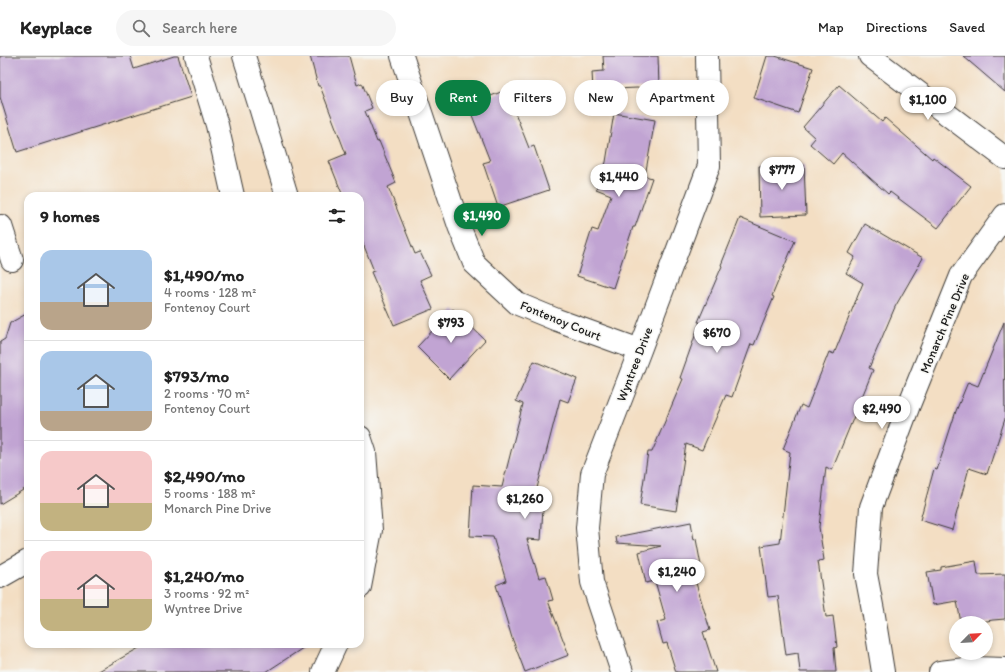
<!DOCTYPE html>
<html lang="en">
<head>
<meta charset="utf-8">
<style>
  :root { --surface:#fff; --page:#f6f6f6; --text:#222; --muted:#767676; --line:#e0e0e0; --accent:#0b8043 }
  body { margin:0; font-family:Itim,sans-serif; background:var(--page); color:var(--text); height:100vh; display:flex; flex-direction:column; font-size:15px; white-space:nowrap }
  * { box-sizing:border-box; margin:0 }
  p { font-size:13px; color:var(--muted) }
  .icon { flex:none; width:22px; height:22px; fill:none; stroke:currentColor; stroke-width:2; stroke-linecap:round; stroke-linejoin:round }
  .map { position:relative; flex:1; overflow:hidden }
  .details { position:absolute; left:24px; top:136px; width:340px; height:456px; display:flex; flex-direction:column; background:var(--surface); border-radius:12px; box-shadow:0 2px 6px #0003 }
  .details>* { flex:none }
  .hud { position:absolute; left:376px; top:24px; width:380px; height:36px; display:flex; gap:8px }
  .needle { width:26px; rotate:66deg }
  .buttons { position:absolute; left:949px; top:560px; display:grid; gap:8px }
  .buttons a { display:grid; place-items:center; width:44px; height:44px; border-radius:50%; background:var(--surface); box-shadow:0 2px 6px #0003; font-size:20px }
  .price { position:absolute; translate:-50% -34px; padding:0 9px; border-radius:14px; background:#fff; color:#222; font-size:13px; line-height:26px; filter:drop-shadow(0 1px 2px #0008) }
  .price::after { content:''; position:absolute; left:50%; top:24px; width:12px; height:9px; margin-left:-6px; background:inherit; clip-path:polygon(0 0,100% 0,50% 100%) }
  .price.selected { background:var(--accent); color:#fff }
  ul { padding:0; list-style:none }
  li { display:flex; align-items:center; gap:12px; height:100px; padding:0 16px }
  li+li { border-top:1px solid var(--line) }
  li span { display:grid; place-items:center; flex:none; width:112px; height:80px; border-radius:12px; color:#555 }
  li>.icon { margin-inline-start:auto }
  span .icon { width:48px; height:48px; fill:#fffc; stroke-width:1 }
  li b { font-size:17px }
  h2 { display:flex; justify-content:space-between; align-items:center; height:48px; padding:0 16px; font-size:17px }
  .pill { padding:0 14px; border-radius:18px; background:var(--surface); box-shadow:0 2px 6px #0003; font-size:14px; line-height:36px }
  .pill.selected { background:var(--accent); color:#fff }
  header { display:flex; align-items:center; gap:24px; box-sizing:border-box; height:56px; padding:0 20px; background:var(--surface); border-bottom:1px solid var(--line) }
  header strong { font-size:19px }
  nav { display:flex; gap:22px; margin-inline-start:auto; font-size:14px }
  .search { width:280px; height:36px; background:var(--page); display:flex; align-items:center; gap:10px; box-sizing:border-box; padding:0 14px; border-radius:22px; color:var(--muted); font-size:15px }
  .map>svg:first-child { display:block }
</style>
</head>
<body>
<header>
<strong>Keyplace</strong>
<div class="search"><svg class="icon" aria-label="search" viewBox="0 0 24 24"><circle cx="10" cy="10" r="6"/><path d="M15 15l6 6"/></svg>Search here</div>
<nav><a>Map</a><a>Directions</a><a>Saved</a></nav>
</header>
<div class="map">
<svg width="1005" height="616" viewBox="0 0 1005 616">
  <rect width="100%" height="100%" fill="#f6f6f2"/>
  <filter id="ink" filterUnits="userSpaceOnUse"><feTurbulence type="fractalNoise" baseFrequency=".025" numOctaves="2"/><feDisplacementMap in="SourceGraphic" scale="8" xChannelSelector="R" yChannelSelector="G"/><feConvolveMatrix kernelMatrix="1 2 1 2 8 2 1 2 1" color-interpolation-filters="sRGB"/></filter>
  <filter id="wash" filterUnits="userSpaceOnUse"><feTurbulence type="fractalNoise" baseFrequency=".012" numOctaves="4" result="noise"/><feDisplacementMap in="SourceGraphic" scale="16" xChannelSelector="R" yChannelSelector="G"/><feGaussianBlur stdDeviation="0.9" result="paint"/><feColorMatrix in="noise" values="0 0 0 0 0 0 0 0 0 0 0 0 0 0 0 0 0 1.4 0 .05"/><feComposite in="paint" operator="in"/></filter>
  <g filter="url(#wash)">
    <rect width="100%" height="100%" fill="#f3dec3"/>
    <g id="blocks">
      <path fill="#c1a4d3" d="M0 0H130L134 13 174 0H178L191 41 17 96 0 41Z
        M310 0H349L357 29 362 27 372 52 365 55 377 86 379 85 396 127 388 131 415 198 420 196 431 219 420 224 433 253 394 269 371 216 374 215 360 180V140H343L329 105 346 98 320 30H318Z
        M603 0H658L659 31 593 34 592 16 604 15Z
        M767 0H775L813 12 798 57 754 42Z
        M963 0H1005V36Z
        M839 29 882 66 885 62 932 103 933 101 971 130 938 172 890 136 888 138 842 97 833 108 810 88 815 82 803 71Z
        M506 34 529 92 534 90 549 134 498 151 483 107 490 105 468 49Z
        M614 57 655 64 645 120 652 122 635 171H633L613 232 577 220 592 173 598 175 611 139 596 133 606 106Z
        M804 109 806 159 760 161 759 110Z
        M740 162 795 185 772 240 774 241 754 289 751 288 732 341 726 339 702 394 686 388 676 455 640 449 648 396H652L683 323 680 322 700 266H698L722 210 721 209Z
        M865 168 923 202 895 251 869 312 873 314 832 414 826 411 819 471 824 504 818 505 826 561 833 560 837 591 834 592 836 616H800L798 597 786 599 778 540 768 541 761 490 780 487 790 396 783 393 801 349 807 352 829 296 834 298 863 227 846 217 855 201 849 197Z
        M453 253 485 284 449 323 417 291Z
        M28 257V431L0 448V286L5 283 10 267Z
        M1004 266 1005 363 987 418 969 412 952 474 920 464 934 413 937 414 956 355 968 326 978 330Z
        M534 305 577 323 568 346 560 343 536 436H544L541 484 527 483 539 522 546 520 553 544 548 545 569 599 525 616 512 582 496 529 506 525 493 481 470 480 473 429 502 431 523 348 516 345Z
        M691 466 694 484 696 483 702 515 693 517 710 574 703 576 716 616H676L667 587 663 588 657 566 666 564 655 525 646 527 639 496 661 490 617 487 616 481Z
        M976 505 978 519 1005 518V563L993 564 974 567H961L957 545 933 549 927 516 941 514V511Z
        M146 588H309L266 616H97Z"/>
    </g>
  </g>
  <g filter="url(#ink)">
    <use href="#blocks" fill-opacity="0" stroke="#3c3935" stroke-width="1"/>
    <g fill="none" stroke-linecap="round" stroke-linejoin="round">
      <defs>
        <path id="minor" d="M196 0 217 69 233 140
          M244 0 260 51 287 140
          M402 0 459 170 474 207 518 248 557 264 640 294
          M870 0 1005 102
          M1 170 12 204
          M360 381 365 396 371 474 360 531
          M0 521 28 505
          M323 616 336 588
          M622 616 592 526 587 472 592 418 640 294 709 110 707 0
          M883 616 874 560 866 518 871 451 909 349 961 220 1005 159
          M940 616 974 612 1005 613"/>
      </defs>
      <use href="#minor" stroke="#3c3935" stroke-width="24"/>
      <use href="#minor" stroke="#fff" stroke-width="22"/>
    </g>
  </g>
  <g text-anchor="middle" stroke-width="3" stroke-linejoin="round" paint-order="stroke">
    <g font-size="13" fill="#1c1c1c" stroke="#f6f6f2">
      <text transform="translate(561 264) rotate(22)" y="5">Fontenoy Court</text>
      <text transform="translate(944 267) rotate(-67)" y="5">Monarch Pine Drive</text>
      <text transform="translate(634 308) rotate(-69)" y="5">Wyntree Drive</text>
    </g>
  </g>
</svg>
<div class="buttons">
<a><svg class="needle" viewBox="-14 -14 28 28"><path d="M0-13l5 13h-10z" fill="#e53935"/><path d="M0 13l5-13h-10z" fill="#767676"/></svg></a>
</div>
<b class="price" style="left:928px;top:65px">$1,100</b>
<b class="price" style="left:782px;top:135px">$777</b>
<b class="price" style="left:619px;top:142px">$1,440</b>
<b class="price selected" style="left:482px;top:181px">$1,490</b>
<b class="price" style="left:451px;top:288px">$793</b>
<b class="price" style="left:717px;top:298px">$670</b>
<b class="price" style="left:882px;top:374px">$2,490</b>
<b class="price" style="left:525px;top:464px">$1,260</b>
<b class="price" style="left:677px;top:537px">$1,240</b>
<div class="hud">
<a class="pill">Buy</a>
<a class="pill selected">Rent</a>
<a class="pill">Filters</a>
<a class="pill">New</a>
<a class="pill">Apartment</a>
</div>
<section class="details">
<h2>9 homes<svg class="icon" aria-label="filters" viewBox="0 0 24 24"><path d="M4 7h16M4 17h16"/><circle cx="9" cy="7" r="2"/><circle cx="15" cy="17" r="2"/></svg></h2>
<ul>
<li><span style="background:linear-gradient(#a9c7e8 65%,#b9a48a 0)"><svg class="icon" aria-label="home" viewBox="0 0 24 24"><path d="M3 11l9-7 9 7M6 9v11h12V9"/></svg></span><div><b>$1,490/mo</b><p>4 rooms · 128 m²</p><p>Fontenoy Court</p></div></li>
<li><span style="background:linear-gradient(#a9c7e8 75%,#b9a48a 0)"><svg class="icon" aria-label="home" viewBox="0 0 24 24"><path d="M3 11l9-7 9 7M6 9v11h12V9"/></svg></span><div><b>$793/mo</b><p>2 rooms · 70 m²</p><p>Fontenoy Court</p></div></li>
<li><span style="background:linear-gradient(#f6c9c9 65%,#c2b280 0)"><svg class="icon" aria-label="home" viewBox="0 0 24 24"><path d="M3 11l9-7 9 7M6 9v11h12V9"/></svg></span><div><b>$2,490/mo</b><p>5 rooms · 188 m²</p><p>Monarch Pine Drive</p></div></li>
<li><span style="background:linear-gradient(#f6c9c9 60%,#c2b280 0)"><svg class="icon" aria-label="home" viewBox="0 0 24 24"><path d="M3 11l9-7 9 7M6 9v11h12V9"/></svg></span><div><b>$1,240/mo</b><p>3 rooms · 92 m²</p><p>Wyntree Drive</p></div></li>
</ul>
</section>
</div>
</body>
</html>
